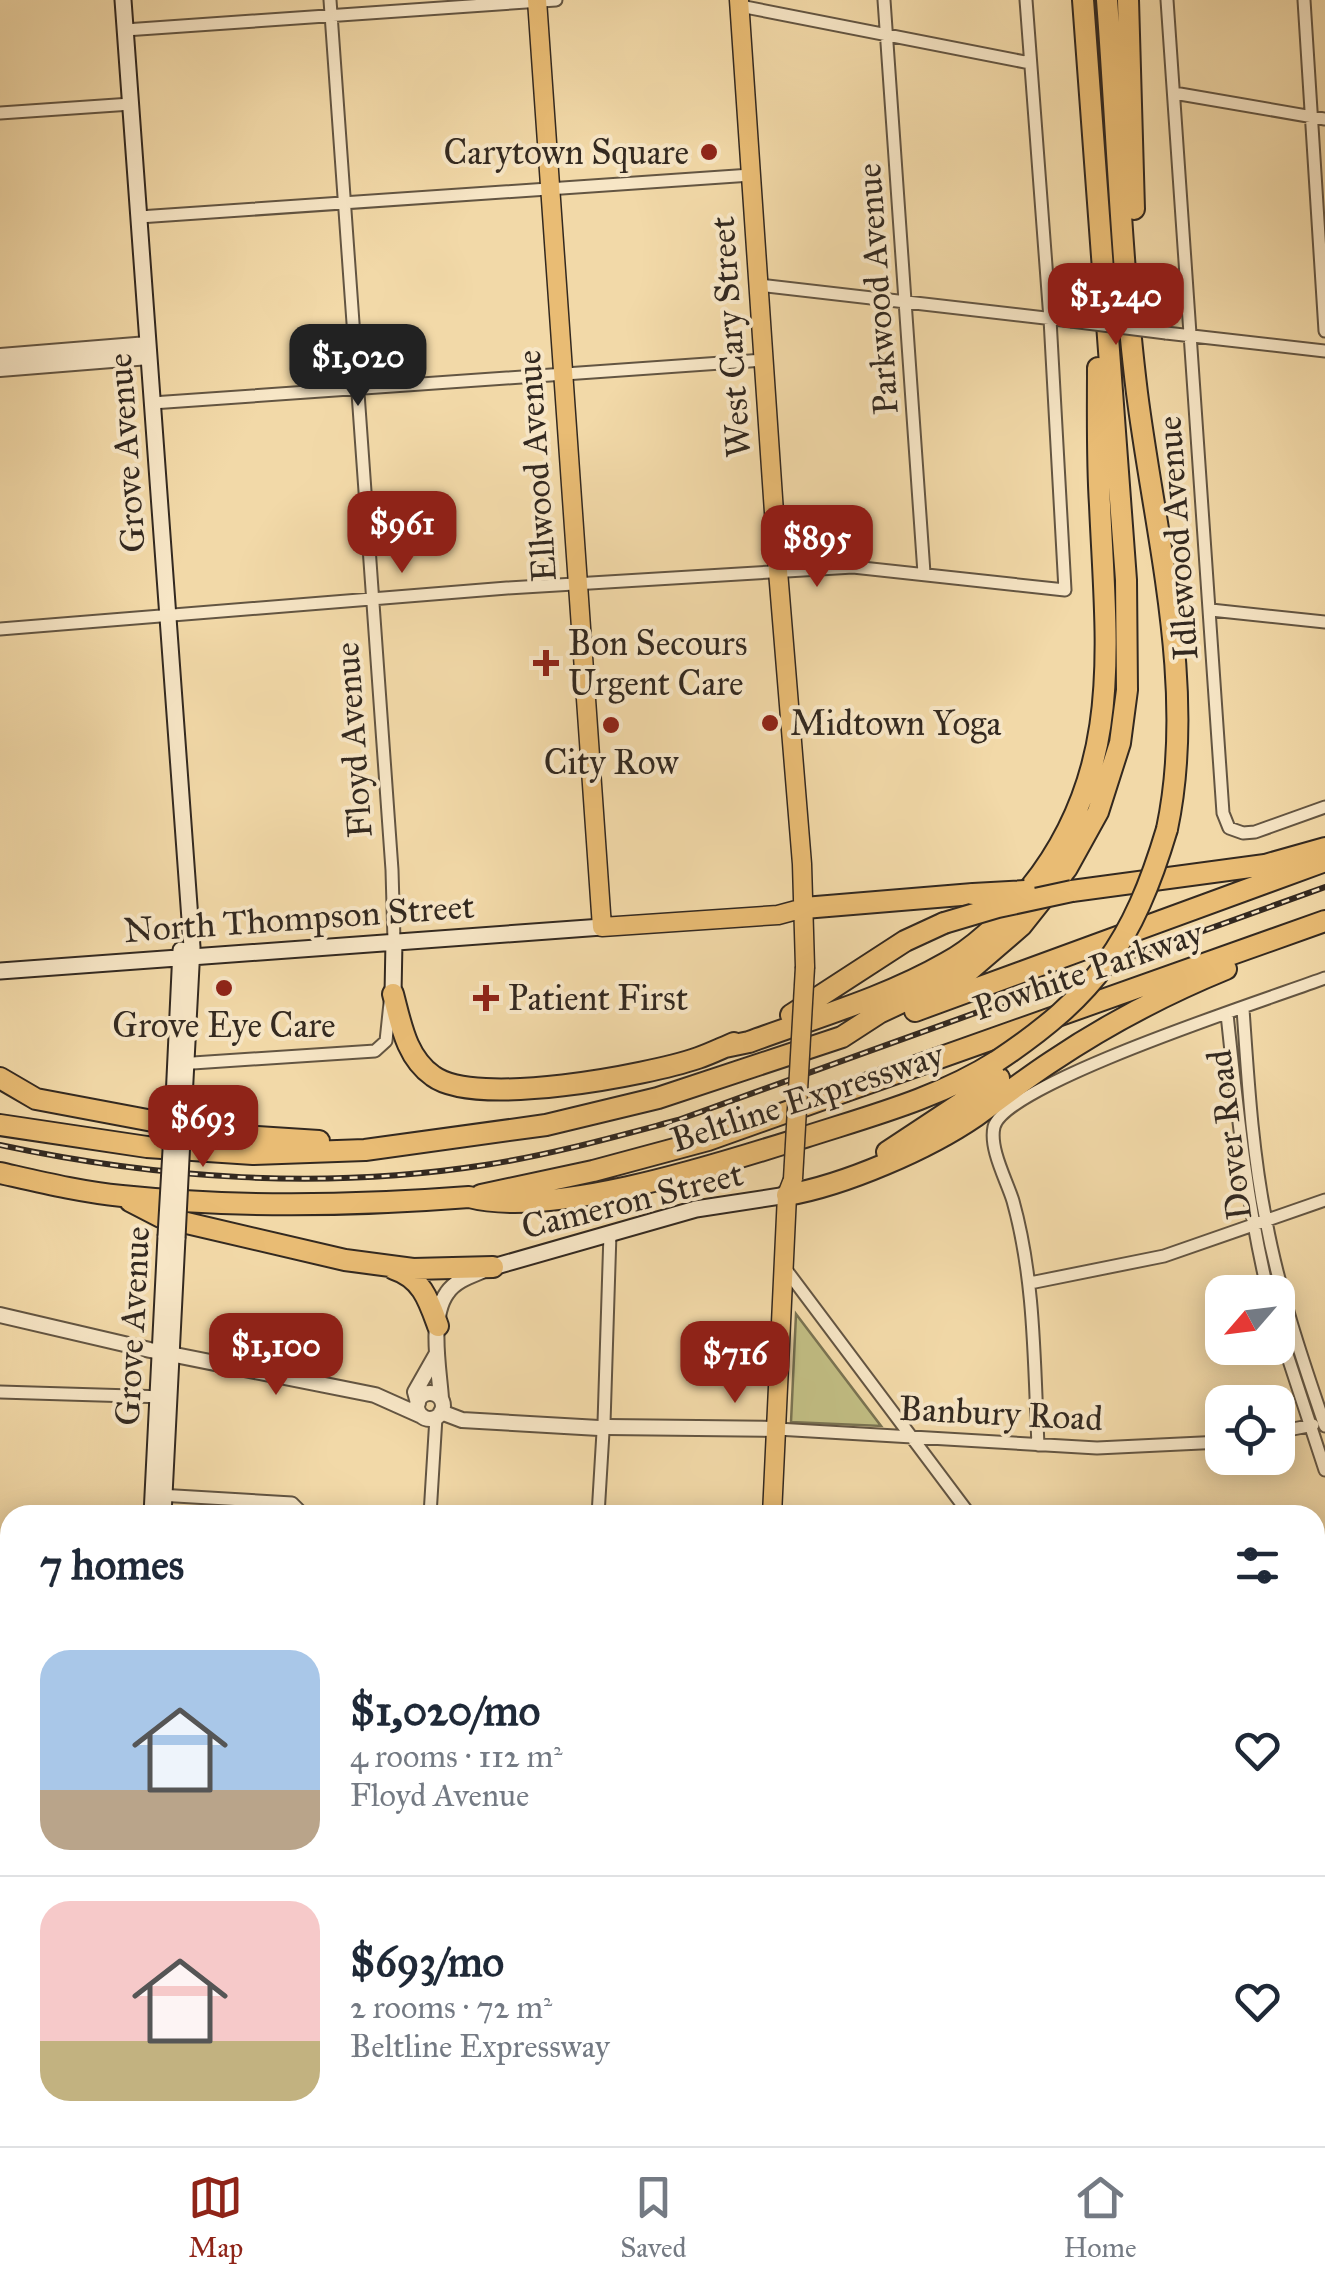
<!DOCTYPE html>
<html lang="en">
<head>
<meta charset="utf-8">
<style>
  :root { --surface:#fff; --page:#f2f2f3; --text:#1f2937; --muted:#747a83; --line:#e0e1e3; --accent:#8f2418 }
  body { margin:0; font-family:"IM FELL Great Primer",serif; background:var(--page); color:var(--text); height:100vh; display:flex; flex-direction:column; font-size:38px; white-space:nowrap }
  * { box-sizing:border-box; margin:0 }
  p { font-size:32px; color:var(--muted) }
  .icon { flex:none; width:55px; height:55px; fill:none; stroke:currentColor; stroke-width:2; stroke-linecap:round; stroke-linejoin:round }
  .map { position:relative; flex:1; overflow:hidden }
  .panel { position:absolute; left:0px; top:1505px; width:1325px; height:642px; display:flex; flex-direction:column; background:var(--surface); border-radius:30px 30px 0 0; box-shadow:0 5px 25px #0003 }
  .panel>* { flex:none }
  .needle { width:65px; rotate:242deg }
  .fabs { position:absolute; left:1205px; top:1275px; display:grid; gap:20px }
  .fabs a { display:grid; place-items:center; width:90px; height:90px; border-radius:20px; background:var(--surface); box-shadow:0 5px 25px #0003; font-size:50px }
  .price { position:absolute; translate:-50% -85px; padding:0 22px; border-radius:20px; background:var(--accent); color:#fff; font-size:32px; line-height:65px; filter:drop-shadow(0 2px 5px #0008) }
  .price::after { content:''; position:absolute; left:50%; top:60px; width:30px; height:22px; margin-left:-15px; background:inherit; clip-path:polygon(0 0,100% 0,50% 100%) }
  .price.active { background:#222; color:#fff }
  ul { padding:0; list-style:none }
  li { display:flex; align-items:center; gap:30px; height:250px; padding:0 40px }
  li+li { border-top:2px solid var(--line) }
  li span { display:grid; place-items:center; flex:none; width:280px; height:200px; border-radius:30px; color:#555 }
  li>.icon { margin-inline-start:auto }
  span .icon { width:120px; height:120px; fill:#fffc; stroke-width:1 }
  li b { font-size:42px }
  h2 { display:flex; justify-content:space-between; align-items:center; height:120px; padding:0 40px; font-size:42px }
  .dock { display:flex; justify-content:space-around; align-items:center; height:140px; border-top:2px solid var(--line); background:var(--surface); font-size:28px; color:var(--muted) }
  .dock a { display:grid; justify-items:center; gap:5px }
  .dock .active { color:var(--accent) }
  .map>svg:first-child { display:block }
</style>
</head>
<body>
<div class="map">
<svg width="1325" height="2146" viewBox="0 0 1325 2146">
  <rect width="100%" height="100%" fill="#f2d9a8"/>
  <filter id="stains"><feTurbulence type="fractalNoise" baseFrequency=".002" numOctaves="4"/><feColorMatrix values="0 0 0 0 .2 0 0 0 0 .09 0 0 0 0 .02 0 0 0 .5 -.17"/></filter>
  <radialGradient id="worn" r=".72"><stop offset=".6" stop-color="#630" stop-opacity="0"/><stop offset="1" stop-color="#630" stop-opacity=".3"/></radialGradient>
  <path fill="#c1bd83" stroke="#7a7352" stroke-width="2.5" d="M796 1314 881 1426 791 1422Z"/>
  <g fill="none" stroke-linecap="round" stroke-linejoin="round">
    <defs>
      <path id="minor" d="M330 0 392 870 394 941
        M884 0 924 573
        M1167 0 1223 813 1229 828 1243 833 1255 832 1325 807
        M1304 0 1325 331
        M740 6 1030 63
        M125 30 556 0
        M1174 93 1325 119
        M0 113 131 104
        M139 217 751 175
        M759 285 1071 321
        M1166 333 1325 351
        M152 403 764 360
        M1211 610 1325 622
        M0 629 507 588 853 567 1065 590 1050 319 1026 0
        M1243 1009C1248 1080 1252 1151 1266 1221 1279 1291 1302 1359 1325 1426
        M1227 1014C1237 1108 1246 1200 1268 1292
        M178 1064 375 1051 386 1041 390 1003
        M784 1267 970 1515
        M1030 1283 1164 1256 1325 1200
        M1278 1327 1325 1470
        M0 1392 165 1397
        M604 1423 610 1233
        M777 1429 1097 1448 1222 1442
        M1278 1432 1313 1425
        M1038 1445C1034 1363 1035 1280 1013 1201 1007 1181 989 1149 994 1127 1005 1083 1272 998 1325 978
        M159 1495 292 1503 304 1515
        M430 1515 436 1417
        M598 1515 603 1432
        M0 1593 10 1594
        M1315 1675 1325 1673
        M1315 1970 1325 1971
        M0 2038 10 2039
        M319 2146V2138
        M336 2146 337 2138
        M952 2146 953 2138
        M1304 2146V2138"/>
      <path id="tertiary" d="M0 356 148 344
        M0 369 149 357
        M0 1315 150 1350 375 1395 422 1416
        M417 1406a13 13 0 1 1 26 0a13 13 0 1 1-26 0Z
        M441 1398C439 1369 429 1318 447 1293 455 1281 470 1276 482 1271
        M418 1403 415 1392 436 1355
        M441 1412 462 1420 599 1428
        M608 1427 777 1429
        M119 2146V2138
        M130 2146V2138"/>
      <path id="secondary" d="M123 0 192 947 184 1099
        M0 971 602 927
        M393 994 394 941
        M174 1099 181 950
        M493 1267 696 1209 787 1195
        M152 1515 166 1236
        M163 1515 177 1238"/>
      <path id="primary" d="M537 0 602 927 778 915 804 908
        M739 0 778 571 802 864 805 967
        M772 1515 787 1195 792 1182
        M0 1789 10 1790
        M740 2146V2138"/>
      <path id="motorway" d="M1107 0C1117 131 1121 263 1137 393 1155 535 1197 687 1167 829
        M1128 0 1134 209
        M1072 891 1265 865 1325 848
        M804 908 973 894
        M393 994C401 1024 406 1057 433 1076 476 1108 648 1075 698 1058 710 1054 722 1048 734 1043
        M915 1011 1325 861
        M791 1015 905 941 944 923
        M725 1047 749 1042C814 1018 885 998 946 963 979 945 1006 917 1030 888 1125 770 1106 645 1100 505 1097 459 1098 414 1098 368
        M0 1078 36 1099 227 1135 319 1141
        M0 1125 147 1147 253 1154 365 1150 546 1125 658 1098 842 1037 879 1013 970 970 1021 926 1067 868 1098 812 1120 743 1127 690 1126 580 1083 0
        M887 1152 999 1078
        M0 1173C40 1182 81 1192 122 1196 237 1208 354 1206 469 1197 553 1219 722 1163 805 1137 870 1116 939 1098 997 1061
        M481 1195 593 1171 708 1140 1325 921
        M787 1195C845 1185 928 1149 976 1116 1001 1098 1025 1079 1051 1062 1106 1025 1165 994 1226 969
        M130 1201 161 1217 345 1260 413 1269 493 1267
        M394 1269C422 1278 429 1301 438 1326"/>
    </defs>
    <use href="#minor" stroke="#635542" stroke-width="15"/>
    <use href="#tertiary" stroke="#635542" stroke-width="18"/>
    <use href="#secondary" stroke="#332920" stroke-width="19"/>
    <use href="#primary" stroke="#332920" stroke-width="21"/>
    <use href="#motorway" stroke="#332920" stroke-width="24"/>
    <use href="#minor" stroke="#f7e6c6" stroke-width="11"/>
    <use href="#tertiary" stroke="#f7e6c6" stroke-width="14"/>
    <use href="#secondary" stroke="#f7e6c6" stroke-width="15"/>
    <use href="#primary" stroke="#e9bc74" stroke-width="18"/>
    <use href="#motorway" stroke="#e9bc74" stroke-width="20"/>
    <defs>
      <path id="rail" d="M0 1145C158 1179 325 1190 485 1165 550 1155 614 1137 678 1120L1325 887"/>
    </defs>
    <use href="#rail" stroke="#332920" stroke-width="6"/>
    <use href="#rail" stroke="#f7e6c6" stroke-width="2.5" stroke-dasharray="8" stroke-linecap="butt"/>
    <defs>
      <path id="minor-bridge" d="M1071 321 1166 333"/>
      <path id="secondary-bridge" d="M166 1236 174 1099
        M177 1238 184 1099"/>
      <path id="primary-bridge" d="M793 1179 805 967"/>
      <path id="motorway-bridge" d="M973 894 1025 891
        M944 923 998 907 1072 891
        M997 1061C1095 996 1133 943 1167 829"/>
    </defs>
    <use href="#minor-bridge" stroke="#635542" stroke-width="15" stroke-linecap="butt"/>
    <use href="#secondary-bridge" stroke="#332920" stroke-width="19" stroke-linecap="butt"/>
    <use href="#primary-bridge" stroke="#332920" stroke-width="21" stroke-linecap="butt"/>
    <use href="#motorway-bridge" stroke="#332920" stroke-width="24" stroke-linecap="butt"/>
    <use href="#minor-bridge" stroke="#f7e6c6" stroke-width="11"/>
    <use href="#secondary-bridge" stroke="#f7e6c6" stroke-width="15"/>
    <use href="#primary-bridge" stroke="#e9bc74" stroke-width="18"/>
    <use href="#motorway-bridge" stroke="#e9bc74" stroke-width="20"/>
  </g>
  <g fill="#8f2418" stroke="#f7e6c6" stroke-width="4">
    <circle cx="709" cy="152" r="10"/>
    <path d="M541 648h10v10h10v10h-10v10h-10v-10h-10v-10h10z"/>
    <circle cx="770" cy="723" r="10"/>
    <circle cx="611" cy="725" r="10"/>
    <circle cx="224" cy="988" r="10"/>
    <path d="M481 983h10v10h10v10h-10v10h-10v-10h-10v-10h10z"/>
  </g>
  <g text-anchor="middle" stroke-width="8" stroke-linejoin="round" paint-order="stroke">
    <g font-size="35" fill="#332920" stroke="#f7e6c6" text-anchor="start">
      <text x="689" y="164" text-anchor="end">Carytown Square</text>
      <text x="568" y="655">Bon Secours<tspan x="568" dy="40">Urgent Care</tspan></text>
      <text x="790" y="735">Midtown Yoga</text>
      <text x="611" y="774" text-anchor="middle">City Row</text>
      <text x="508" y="1010">Patient First</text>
      <text x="224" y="1037" text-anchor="middle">Grove Eye Care</text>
    </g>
    <g font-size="35" fill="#332920" stroke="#f7e6c6">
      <text transform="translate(877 289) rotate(-94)" y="12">Parkwood Avenue</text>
      <text transform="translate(730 337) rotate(-94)" y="12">West Cary Street</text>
      <text transform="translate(126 453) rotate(-94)" y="12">Grove Avenue</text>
      <text transform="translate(536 466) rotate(-94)" y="12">Ellwood Avenue</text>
      <text transform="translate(1177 538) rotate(-94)" y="12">Idlewood Avenue</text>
      <text transform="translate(353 740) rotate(-94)" y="12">Floyd Avenue</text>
      <text transform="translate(299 918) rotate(-4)" y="12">North Thompson Street</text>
      <text transform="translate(1088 970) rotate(-19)" y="12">Powhite Parkway</text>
      <text transform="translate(807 1097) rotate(-18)" y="12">Beltline Expressway</text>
      <text transform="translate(1229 1135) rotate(-97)" y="12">Dover Road</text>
      <text transform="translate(632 1200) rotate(-14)" y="12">Cameron Street</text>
      <text transform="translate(132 1326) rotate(-87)" y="12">Grove Avenue</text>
      <text transform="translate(1001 1413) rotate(3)" y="12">Banbury Road</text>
    </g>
  </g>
  <rect width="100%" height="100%" filter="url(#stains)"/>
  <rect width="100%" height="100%" fill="url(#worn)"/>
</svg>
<div class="fabs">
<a><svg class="needle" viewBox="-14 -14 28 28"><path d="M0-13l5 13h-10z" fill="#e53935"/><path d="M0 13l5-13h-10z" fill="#747a83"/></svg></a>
<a><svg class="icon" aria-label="locate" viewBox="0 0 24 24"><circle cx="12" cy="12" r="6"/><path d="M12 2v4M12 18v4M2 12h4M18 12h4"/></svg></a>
</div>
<b class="price" style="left:1116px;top:348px">$1,240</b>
<b class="price active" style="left:358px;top:409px">$1,020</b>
<b class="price" style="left:402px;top:576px">$961</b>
<b class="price" style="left:817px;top:590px">$895</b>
<b class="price" style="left:203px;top:1170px">$693</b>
<b class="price" style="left:276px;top:1398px">$1,100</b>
<b class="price" style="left:735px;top:1406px">$716</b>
<section class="panel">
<h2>7 homes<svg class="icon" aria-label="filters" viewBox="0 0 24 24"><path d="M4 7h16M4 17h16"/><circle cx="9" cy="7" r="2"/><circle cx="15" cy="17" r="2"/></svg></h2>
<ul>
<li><span style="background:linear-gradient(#a9c7e8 70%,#b9a48a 0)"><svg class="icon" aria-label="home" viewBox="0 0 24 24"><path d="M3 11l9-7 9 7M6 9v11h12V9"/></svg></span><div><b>$1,020/mo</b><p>4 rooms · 112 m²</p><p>Floyd Avenue</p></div><svg class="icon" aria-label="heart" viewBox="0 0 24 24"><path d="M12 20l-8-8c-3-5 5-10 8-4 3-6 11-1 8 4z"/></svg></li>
<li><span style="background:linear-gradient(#f6c9c9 70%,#c2b280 0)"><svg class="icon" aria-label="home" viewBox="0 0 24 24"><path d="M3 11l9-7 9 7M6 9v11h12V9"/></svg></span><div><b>$693/mo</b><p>2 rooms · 72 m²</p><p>Beltline Expressway</p></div><svg class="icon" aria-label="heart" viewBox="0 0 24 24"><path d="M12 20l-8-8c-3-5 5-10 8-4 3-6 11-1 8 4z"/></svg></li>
</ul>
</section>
</div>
<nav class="dock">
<a class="active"><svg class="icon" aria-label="map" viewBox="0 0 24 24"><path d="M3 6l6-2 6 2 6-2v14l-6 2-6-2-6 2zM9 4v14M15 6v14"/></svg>Map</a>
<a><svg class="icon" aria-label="saved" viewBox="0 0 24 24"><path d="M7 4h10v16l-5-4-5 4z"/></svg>Saved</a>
<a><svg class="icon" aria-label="home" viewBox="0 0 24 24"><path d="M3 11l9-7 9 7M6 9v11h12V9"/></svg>Home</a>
</nav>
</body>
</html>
